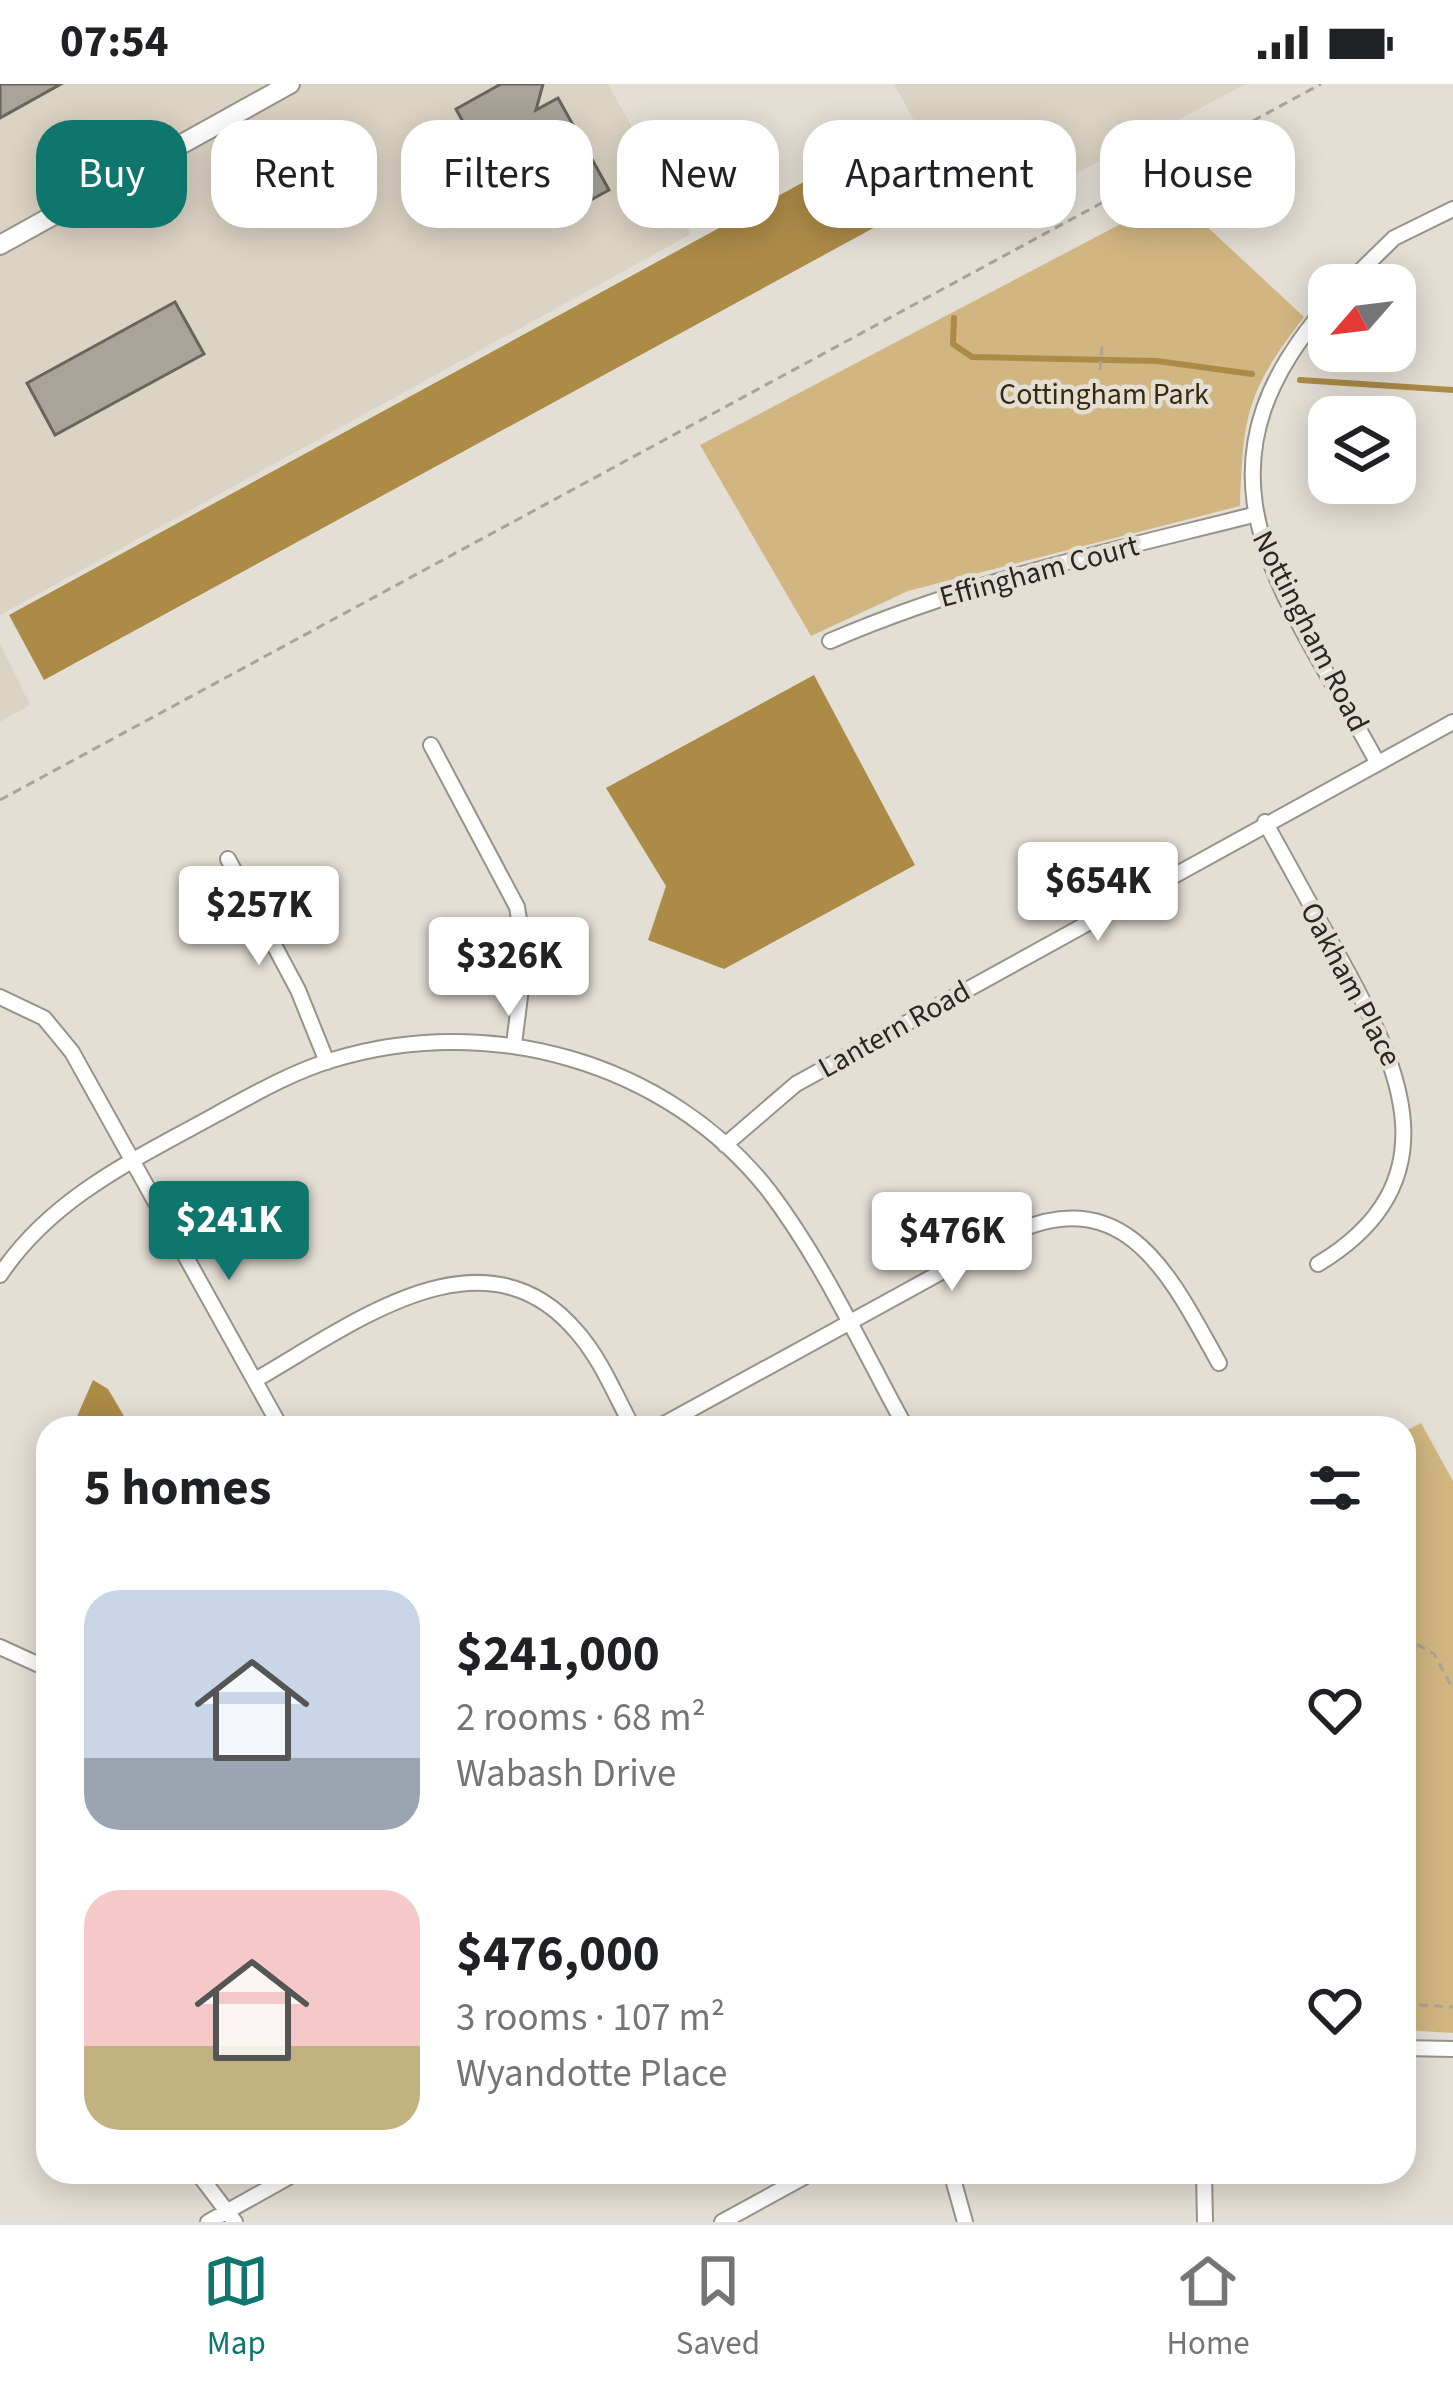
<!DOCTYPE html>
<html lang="en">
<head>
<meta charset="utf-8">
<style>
  :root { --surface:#fff; --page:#f2f2f2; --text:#202124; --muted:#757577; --line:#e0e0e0; --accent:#0f766e }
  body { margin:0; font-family:"Source Sans 3",sans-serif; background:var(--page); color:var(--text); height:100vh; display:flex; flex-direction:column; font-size:45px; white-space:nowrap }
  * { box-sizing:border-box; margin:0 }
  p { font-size:39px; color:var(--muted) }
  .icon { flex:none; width:66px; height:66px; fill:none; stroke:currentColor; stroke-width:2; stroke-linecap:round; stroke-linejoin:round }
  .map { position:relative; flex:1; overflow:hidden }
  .side { position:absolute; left:36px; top:1332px; width:1380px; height:768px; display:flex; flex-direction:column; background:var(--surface); border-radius:36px; box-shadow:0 6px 30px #0003 }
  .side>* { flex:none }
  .banner { position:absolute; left:36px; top:36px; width:1383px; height:108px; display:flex; gap:24px }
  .needle { width:78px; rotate:242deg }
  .tools { position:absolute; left:1308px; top:180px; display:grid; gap:24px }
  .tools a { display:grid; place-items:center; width:108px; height:108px; border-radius:24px; background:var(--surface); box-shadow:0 6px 30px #0003; font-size:60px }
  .price { position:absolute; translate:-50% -102px; padding:0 27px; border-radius:12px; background:#fff; color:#222; font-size:39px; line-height:78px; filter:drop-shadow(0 3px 6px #0008) }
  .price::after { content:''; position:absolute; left:50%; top:72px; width:36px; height:27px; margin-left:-18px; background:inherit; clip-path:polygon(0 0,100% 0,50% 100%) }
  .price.selected { background:var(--accent); color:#fff }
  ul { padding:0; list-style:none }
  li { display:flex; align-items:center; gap:36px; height:300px; padding:0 48px }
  li span { display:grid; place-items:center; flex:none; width:336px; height:240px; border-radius:36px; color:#555 }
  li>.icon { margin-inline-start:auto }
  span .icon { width:144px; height:144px; fill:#fffc; stroke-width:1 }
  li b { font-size:51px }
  h2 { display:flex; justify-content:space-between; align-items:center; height:144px; padding:0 48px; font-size:51px }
  .tag { padding:0 42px; border-radius:36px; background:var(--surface); box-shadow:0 6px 30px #0003; font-size:42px; line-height:108px }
  .tag.selected { background:var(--accent); color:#fff }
  .status { display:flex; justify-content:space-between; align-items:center; height:84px; padding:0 60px; background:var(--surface); direction:ltr }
  .status svg { height:33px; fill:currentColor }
  .tab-bar { display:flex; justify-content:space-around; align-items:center; height:168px; border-top:3px solid var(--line); background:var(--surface); font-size:33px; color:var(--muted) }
  .tab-bar a { display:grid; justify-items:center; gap:6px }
  .tab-bar .selected { color:var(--accent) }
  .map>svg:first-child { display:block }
</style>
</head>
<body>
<div class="status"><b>07:54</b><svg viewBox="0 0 49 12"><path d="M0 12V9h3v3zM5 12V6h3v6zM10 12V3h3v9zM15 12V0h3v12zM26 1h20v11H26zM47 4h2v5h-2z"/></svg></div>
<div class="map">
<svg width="1453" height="2138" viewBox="0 0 1453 2138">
  <rect width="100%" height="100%" fill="#e4dfd5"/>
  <path fill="#dbd3c3" d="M0 0H608L691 150 0 531Z
    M894 0H1246L973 144Z
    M0 560 30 621 0 638Z"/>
  <path fill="#d1b681" d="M1174 112 1304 233C1247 307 1243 330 1240 422L908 507 811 552 700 361Z
    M1421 1339 1453 1397V1949L1404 1946V1348Z"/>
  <path fill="#ac8b47" d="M855 70 890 135 44 596 9 531Z
    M814 591 915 781 724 885 648 856 666 802 606 704Z
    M93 1296 108 1305 131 1344H72Z"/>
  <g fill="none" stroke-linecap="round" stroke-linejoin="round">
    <path stroke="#ac8b47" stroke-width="6" d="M954 234 953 260 972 273 1157 277 1252 290
      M1300 296 1453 306"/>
  </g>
  <path fill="#a8a49a" stroke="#69655c" stroke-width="3" d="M0 0H61L0 34Z
    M501 0H543L536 26 558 14 609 106 556 135 505 43 475 60 456 25Z
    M175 218 204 270 55 351 27 299Z"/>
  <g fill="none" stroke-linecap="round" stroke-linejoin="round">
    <defs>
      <path id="street" d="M1346 201 1394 154 1453 125
        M1329 220C1175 394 1287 510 1377 678
        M830 557C966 498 1110 467 1253 431
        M431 661 517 823 525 873 514 960
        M1265 738C1290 784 1316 830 1341 876 1402 986 1453 1099 1318 1180
        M228 775 298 906 327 978
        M0 913 44 934 72 968 281 1344
        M725 1061 796 1000 1453 638
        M0 1191C53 1112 136 1075 217 1030 254 1010 292 988 332 976 488 928 667 977 769 1107 823 1178 863 1266 906 1344
        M255 1296C349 1243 483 1136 577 1248 601 1275 616 1313 633 1344
        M657 1344 1007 1152C1125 1093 1171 1193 1219 1279
        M0 1563 46 1584
        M1404 1964 1453 1965
        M197 2088 235 2138
        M951 2088 965 2138
        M1204 2088 1205 2138
        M208 2138 298 2088
        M722 2138 813 2088"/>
      <path id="secondary" d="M0 161 290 0"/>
    </defs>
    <use href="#street" stroke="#98938a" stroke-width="18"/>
    <use href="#secondary" stroke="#98938a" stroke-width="22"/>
    <path stroke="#a8a49c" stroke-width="3" stroke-dasharray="9 6" stroke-linecap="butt" d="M1100 286 1102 263
      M0 716 1321 0
      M1404 1553 1434 1570 1453 1605
      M1404 1920 1453 1923"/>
    <use href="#street" stroke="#fff" stroke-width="14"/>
    <use href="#secondary" stroke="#fff" stroke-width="18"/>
  </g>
  <g text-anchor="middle" stroke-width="9" stroke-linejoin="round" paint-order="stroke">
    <g font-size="30" fill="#392a0b" stroke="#e4dfd5">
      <text x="1104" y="320">Cottingham Park</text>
    </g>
    <g font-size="30" fill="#292724" stroke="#e4dfd5">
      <text transform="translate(1039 487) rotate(-15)" y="10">Effingham Court</text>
      <text transform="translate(1311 547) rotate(63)" y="10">Nottingham Road</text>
      <text transform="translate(1351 900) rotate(62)" y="10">Oakham Place</text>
      <text transform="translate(894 945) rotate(-29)" y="10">Lantern Road</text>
    </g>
  </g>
</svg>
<div class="tools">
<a><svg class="needle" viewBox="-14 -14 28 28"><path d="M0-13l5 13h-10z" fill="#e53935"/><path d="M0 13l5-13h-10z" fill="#757577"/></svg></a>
<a><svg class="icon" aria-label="layers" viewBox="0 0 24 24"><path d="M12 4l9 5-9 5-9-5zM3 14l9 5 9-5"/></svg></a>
</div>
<b class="price" style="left:1098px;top:860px">$654K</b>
<b class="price" style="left:259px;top:884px">$257K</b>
<b class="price" style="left:509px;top:935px">$326K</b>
<b class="price selected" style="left:229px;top:1199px">$241K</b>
<b class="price" style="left:952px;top:1210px">$476K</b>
<div class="banner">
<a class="tag selected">Buy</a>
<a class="tag">Rent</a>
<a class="tag">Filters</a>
<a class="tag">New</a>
<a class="tag">Apartment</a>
<a class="tag">House</a>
</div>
<section class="side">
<h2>5 homes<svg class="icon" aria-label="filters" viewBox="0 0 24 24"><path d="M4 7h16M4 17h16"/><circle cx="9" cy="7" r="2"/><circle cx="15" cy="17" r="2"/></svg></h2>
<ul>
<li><span style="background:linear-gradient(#c9d6e8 70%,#9aa5b1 0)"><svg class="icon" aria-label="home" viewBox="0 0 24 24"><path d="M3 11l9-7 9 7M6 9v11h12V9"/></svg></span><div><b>$241,000</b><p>2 rooms · 68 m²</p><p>Wabash Drive</p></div><svg class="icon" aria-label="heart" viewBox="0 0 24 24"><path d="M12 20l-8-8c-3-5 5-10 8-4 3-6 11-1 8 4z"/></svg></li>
<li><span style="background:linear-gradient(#f6c9c9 65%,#c2b280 0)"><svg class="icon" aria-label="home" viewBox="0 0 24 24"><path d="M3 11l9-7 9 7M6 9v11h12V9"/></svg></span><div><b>$476,000</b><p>3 rooms · 107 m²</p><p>Wyandotte Place</p></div><svg class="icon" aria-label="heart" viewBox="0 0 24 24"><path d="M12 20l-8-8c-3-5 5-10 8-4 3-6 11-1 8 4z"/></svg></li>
</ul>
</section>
</div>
<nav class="tab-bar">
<a class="selected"><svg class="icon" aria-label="map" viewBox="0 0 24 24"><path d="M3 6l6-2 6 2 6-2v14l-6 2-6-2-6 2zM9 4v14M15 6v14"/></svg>Map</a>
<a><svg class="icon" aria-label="saved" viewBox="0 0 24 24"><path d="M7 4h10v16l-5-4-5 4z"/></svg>Saved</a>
<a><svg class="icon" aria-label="home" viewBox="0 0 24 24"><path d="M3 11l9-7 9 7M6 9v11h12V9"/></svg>Home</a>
</nav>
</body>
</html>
